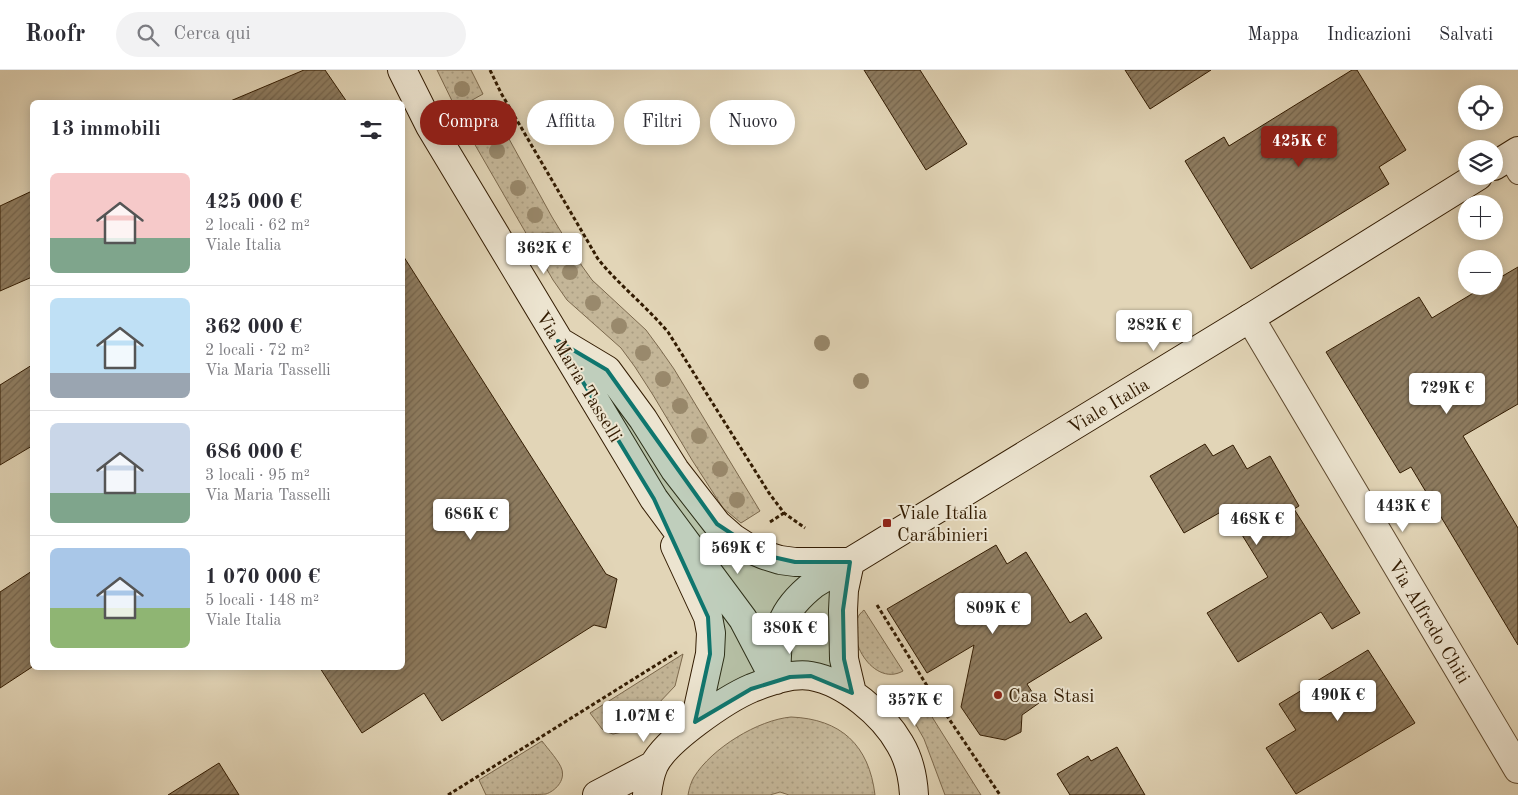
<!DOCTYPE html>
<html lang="it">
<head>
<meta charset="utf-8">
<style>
  :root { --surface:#fff; --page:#f2f2f3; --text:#2b2b33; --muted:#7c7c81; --line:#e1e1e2; --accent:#8f2418 }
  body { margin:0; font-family:"Old Standard TT",serif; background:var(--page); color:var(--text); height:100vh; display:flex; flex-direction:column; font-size:19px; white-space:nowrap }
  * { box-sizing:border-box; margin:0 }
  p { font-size:16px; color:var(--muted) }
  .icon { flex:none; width:28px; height:28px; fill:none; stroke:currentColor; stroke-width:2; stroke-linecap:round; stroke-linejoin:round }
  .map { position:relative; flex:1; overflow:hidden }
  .sheet { position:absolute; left:30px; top:30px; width:375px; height:570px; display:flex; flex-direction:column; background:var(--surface); border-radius:8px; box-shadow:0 2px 12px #0003 }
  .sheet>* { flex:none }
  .top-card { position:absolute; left:420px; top:30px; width:475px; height:45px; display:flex; gap:10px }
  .buttons { position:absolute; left:1458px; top:15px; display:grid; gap:10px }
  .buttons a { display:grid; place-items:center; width:45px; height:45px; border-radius:50%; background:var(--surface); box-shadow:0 2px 12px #0003; font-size:25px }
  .price { position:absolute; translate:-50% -42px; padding:0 11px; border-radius:5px; background:#fff; color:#222; font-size:16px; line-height:32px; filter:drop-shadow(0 1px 2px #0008) }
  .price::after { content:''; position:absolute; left:50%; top:30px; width:15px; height:11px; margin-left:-8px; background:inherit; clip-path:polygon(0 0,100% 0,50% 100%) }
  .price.on { background:var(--accent); color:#fff }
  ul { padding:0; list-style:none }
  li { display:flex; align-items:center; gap:15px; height:125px; padding:0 20px }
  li+li { border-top:1px solid var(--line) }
  li span { display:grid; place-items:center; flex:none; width:140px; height:100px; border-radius:8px; color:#555 }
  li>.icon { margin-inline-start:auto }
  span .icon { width:60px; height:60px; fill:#fffc; stroke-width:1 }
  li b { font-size:21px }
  h2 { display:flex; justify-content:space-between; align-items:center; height:60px; padding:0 20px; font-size:21px }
  .chip { padding:0 18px; border-radius:22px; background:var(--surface); box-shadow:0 2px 12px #0003; font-size:18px; line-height:45px }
  .chip.on { background:var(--accent); color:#fff }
  header { display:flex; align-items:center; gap:30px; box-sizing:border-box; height:70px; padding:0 25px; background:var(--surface); border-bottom:1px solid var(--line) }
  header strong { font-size:24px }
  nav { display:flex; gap:28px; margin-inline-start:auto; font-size:18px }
  .search { width:350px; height:45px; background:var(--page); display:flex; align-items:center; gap:12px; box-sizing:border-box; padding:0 18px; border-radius:28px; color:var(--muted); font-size:19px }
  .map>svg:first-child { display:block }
</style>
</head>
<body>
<header>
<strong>Roofr</strong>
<div class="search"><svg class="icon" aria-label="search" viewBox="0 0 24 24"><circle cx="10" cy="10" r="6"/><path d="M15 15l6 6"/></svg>Cerca qui</div>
<nav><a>Mappa</a><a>Indicazioni</a><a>Salvati</a></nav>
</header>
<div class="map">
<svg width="1518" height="725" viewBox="0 0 1518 725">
  <defs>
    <pattern id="grass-dots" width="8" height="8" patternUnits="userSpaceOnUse" patternTransform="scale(1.25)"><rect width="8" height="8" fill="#c4b698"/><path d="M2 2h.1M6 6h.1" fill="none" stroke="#a99c81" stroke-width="1.8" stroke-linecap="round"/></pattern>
    <pattern id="building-hatch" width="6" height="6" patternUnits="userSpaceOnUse" patternTransform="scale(1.25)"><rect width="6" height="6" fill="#8e7c60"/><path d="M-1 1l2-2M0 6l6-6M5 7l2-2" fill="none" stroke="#75654d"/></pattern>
  </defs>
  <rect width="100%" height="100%" fill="#e2d5b7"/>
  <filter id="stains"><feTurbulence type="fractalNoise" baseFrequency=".004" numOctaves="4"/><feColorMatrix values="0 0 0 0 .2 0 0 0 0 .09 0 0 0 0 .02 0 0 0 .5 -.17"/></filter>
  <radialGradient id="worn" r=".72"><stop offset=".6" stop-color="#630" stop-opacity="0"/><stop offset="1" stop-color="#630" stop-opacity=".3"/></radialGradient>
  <path fill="url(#grass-dots)" stroke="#7c694d" d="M437 0H471L483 24 456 39Z
    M492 38 552 147 582 196 592 210 646 260 660 279 674 299 760 441 741 453 723 438 692 390 653 325 635 297 621 278 567 230 553 210 463 54Z
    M864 540 903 601C871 619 839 559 864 540Z
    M683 584 675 616 637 656 623 662 613 664 607 662 602 659 590 643Z
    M912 615 981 725H945L924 669 903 632 906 622Z
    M791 647C841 649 869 675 875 725H789L780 722 770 725H688C689 719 691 712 694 707 712 678 758 650 791 647Z
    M542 671C548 679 560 692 562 700 565 711 555 721 546 724 536 725 499 725 486 725L479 710Z"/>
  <path fill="url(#building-hatch)" stroke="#331c02" d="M304 0H325L347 32H228Z
    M864 0H920L967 74 926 100Z
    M1125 0H1211L1150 39Z
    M1352 0H1357L1406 80 1379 97 1389 114 1251 199 1185 91 1224 67 1229 76Z
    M32 121V207L0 221V136Z
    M402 184 606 504 617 509 606 558 594 555 442 651 424 623 362 663 320 598H402Z
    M1518 197V334L1463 366 1518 458V575L1411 397 1400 403 1326 282 1419 227 1432 248 1485 216H1494V211Z
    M32 295V376L0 395V315Z
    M1205 374 1213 386 1233 375 1247 399 1270 386 1299 436 1294 439 1360 543 1332 559 1321 542 1238 592 1207 543 1268 507 1226 439 1184 463 1150 406Z
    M996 475 1007 494 1026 482 1070 553 1086 543 1102 568 1027 614 1039 633 1022 645 1021 662 1005 670 980 665 961 637 974 575 927 603 887 539Z
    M32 501V597L0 618V522Z
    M1368 580 1415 653 1296 724 1266 678 1296 660 1279 634Z
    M1117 677 1145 725H1070L1057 704 1088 686 1091 691Z
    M219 693 239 725H168Z"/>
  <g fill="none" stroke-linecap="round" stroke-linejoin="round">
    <defs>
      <path id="lane" d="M1508 87 1518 104"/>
      <path id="street" d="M1250 248 1518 699"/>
      <path id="secondary" d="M402 0 430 56 654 429 743 549 775 610
        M1494 96 1518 81
        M562 273 607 300 643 349 675 400 717 454 733 468 750 479 764 485 780 490 795 492H849
        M675 476 708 547 711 563 710 584 695 652
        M850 492 844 520 843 540 844 589 852 623
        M776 610C778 564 775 545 814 514L1250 248 1478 106
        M597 725 654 695
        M647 725C648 715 650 704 654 695 666 670 726 629 752 618 770 611 792 603 811 606 845 612 883 644 900 674 909 689 913 707 914 725"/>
    </defs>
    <use href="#lane" stroke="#5f4a2f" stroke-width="22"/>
    <use href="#street" stroke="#5f4a2f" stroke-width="30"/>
    <use href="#secondary" stroke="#331c02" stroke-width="30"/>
    <path stroke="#331c02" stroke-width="3" stroke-dasharray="4 2.5" stroke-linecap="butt" d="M490 0 501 23 598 189C619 215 646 236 668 262L769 423 784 443 805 458
      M770 452 784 443
      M877 535 929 619 1000 725
      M448 725 677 582"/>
    <use href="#lane" stroke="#ece4d0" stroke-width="20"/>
    <use href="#street" stroke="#ece4d0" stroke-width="28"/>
    <use href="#secondary" stroke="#ece4d0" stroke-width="28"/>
  </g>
  <g fill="#99896c">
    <circle cx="462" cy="19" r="8"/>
    <circle cx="483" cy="57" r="8"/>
    <circle cx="497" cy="81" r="8"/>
    <circle cx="518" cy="118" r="8"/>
    <circle cx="535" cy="145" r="8"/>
    <circle cx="548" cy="170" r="8"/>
    <circle cx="570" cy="202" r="8"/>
    <circle cx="593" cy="233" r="8"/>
    <circle cx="619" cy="256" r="8"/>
    <circle cx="822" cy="273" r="8"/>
    <circle cx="643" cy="283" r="8"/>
    <circle cx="663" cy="309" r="8"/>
    <circle cx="861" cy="311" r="8"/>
    <circle cx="680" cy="336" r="8"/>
    <circle cx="699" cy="366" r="8"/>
    <circle cx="720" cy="399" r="8"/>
    <circle cx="737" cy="430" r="8"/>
  </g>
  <path fill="#0f766e" fill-opacity="0.2" stroke="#0f766e" stroke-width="4" stroke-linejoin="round" d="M558 271 607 300 717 454 764 485 795 492H850L843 540 844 589 852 623 811 606 790 607 751 619 695 652 710 584 708 547 654 429Z"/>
  <g fill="#8f2418" stroke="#ece4d0" stroke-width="2">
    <rect x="882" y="448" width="10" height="10" rx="2.5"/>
    <circle cx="998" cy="625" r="5"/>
  </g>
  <g text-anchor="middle" stroke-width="4" stroke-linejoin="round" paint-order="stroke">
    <g font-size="19" fill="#331c02" stroke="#ece4d0">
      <text transform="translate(580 306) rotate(59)" y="7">Via Maria Tasselli</text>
      <text transform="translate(1108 335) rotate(-31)" y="7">Viale Italia</text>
      <text transform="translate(1430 551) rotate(59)" y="7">Via Alfredo Chiti</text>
    </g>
    <g font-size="19" fill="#331c02" stroke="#ece4d0" text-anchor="start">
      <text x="897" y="449">Viale Italia<tspan x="897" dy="22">Carabinieri</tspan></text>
      <text x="1008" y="632">Casa Stasi</text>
    </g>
  </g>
  <rect width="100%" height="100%" filter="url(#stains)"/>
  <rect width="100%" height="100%" fill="url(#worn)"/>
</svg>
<div class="buttons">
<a><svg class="icon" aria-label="locate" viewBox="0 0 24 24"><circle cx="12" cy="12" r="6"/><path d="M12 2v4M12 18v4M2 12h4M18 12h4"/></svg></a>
<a><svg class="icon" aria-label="layers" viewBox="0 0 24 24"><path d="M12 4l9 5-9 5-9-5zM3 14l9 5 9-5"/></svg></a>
<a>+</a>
<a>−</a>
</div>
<b class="price on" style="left:1299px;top:98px">425K €</b>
<b class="price" style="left:544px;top:205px">362K €</b>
<b class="price" style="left:1154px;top:282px">282K €</b>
<b class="price" style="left:1447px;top:345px">729K €</b>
<b class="price" style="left:1403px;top:463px">443K €</b>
<b class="price" style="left:471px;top:471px">686K €</b>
<b class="price" style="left:1257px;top:476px">468K €</b>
<b class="price" style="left:738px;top:505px">569K €</b>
<b class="price" style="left:993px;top:565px">809K €</b>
<b class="price" style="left:790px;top:585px">380K €</b>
<b class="price" style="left:1338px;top:652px">490K €</b>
<b class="price" style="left:915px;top:657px">357K €</b>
<b class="price" style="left:644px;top:673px">1.07M €</b>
<div class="top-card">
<a class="chip on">Compra</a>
<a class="chip">Affitta</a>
<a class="chip">Filtri</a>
<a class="chip">Nuovo</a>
</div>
<section class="sheet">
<h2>13 immobili<svg class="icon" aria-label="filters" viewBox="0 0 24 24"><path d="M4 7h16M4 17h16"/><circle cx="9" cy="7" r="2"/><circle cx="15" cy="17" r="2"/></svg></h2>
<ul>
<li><span style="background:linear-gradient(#f6c9c9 65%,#7fa58c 0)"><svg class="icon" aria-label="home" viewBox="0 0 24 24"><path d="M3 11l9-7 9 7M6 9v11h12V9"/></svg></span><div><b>425 000 €</b><p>2 locali · 62 m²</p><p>Viale Italia</p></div></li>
<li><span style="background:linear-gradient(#bfe0f5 75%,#9aa5b1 0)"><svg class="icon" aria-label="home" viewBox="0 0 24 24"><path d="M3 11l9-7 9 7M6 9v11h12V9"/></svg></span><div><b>362 000 €</b><p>2 locali · 72 m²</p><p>Via Maria Tasselli</p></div></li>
<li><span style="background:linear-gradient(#c9d6e8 70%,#7fa58c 0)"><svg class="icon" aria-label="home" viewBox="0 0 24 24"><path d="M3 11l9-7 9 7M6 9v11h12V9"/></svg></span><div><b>686 000 €</b><p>3 locali · 95 m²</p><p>Via Maria Tasselli</p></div></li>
<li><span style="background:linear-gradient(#a9c7e8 60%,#8fb573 0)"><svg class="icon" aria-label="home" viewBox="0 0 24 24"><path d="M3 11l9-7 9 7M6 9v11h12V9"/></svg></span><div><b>1 070 000 €</b><p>5 locali · 148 m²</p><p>Viale Italia</p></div></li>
</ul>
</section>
</div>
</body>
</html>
